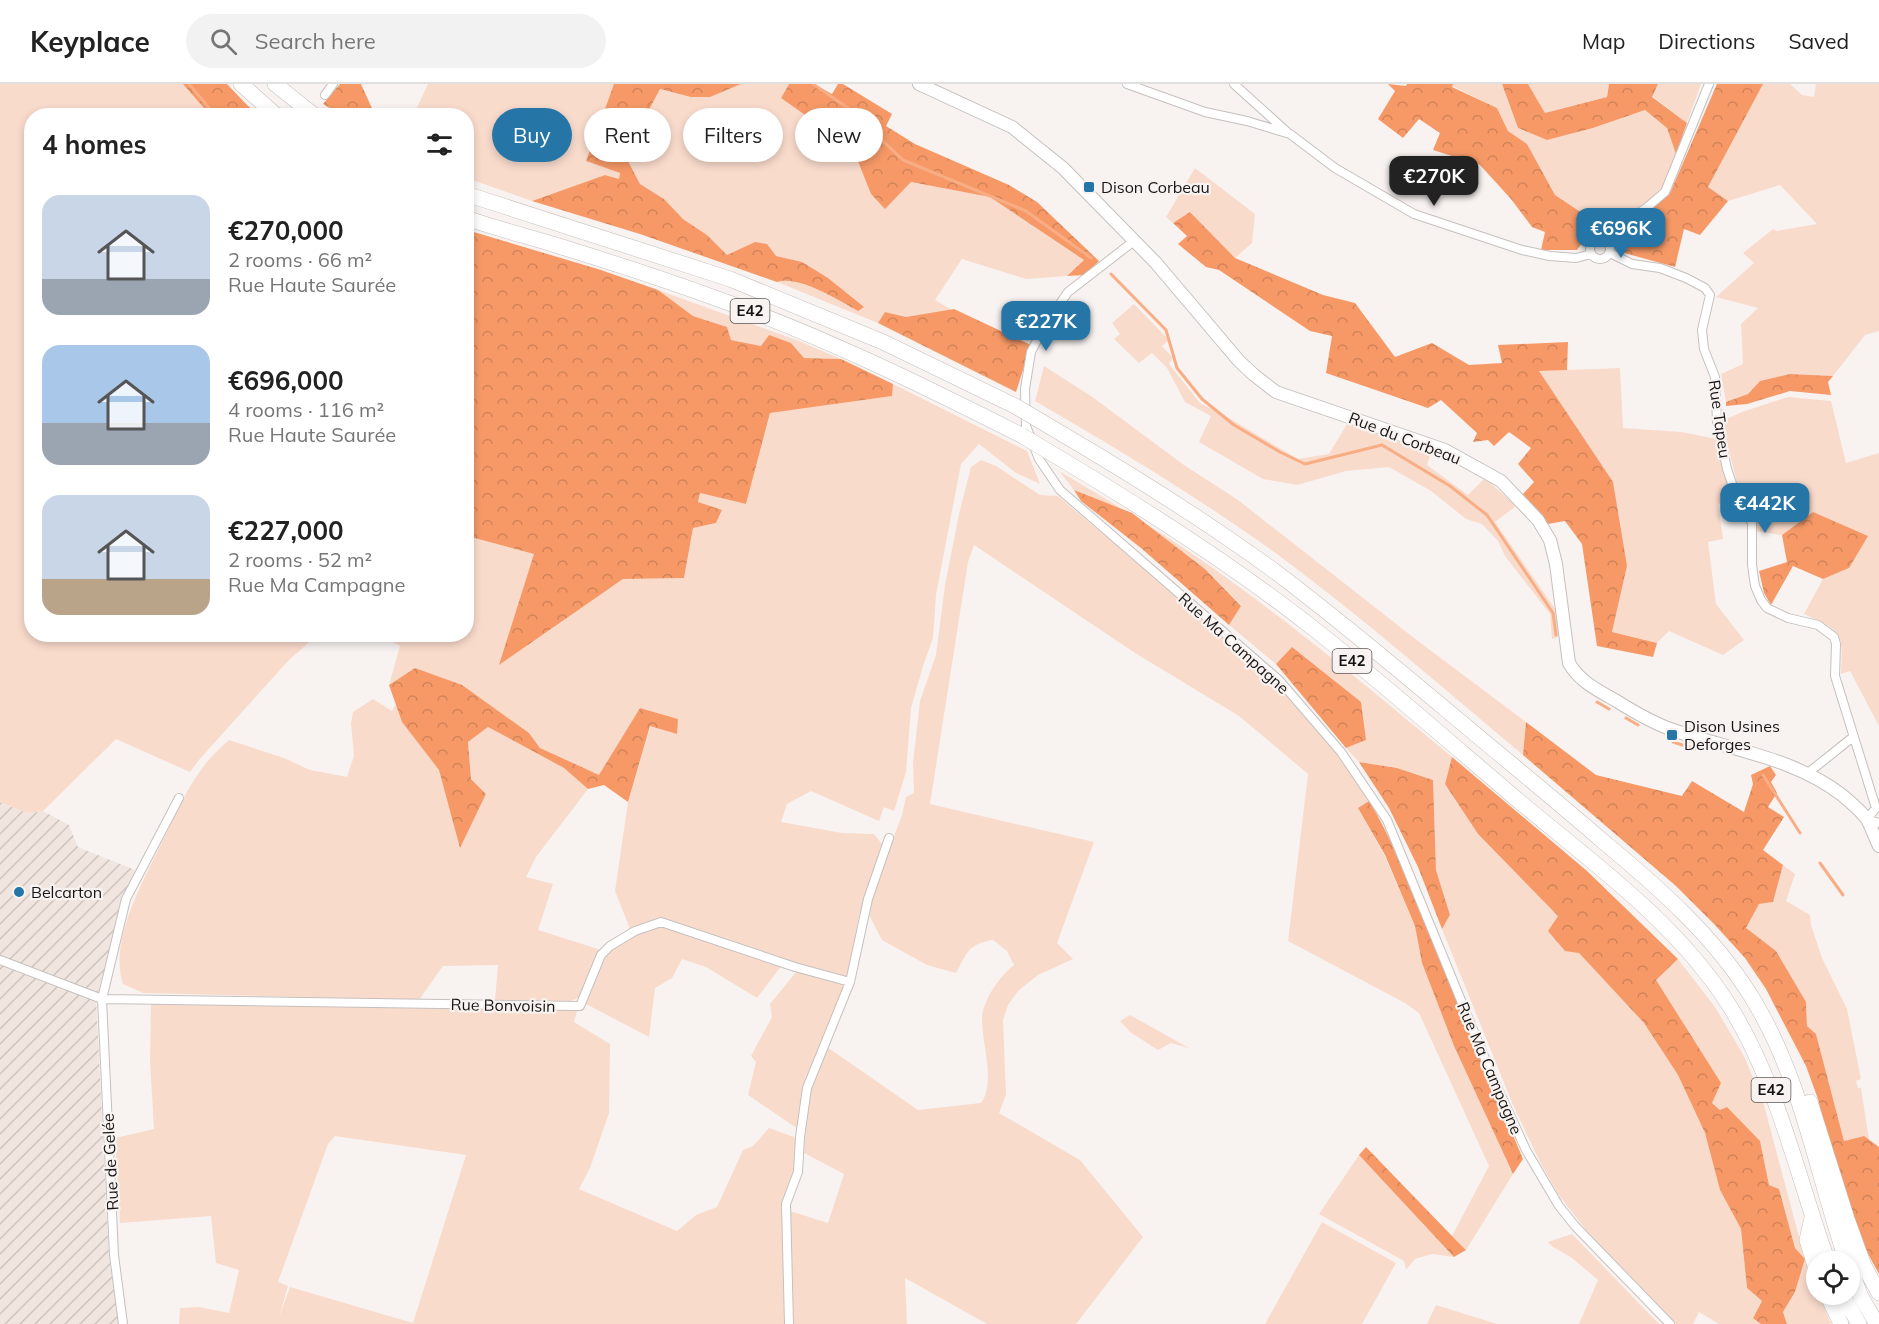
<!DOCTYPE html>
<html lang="en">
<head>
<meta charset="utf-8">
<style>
  :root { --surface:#fff; --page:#f2f2f2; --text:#222; --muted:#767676; --line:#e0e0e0; --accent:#2575a7 }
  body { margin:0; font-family:Mulish,sans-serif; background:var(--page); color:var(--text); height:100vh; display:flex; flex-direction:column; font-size:22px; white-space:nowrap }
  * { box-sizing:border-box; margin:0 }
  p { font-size:20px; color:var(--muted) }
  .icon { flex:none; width:33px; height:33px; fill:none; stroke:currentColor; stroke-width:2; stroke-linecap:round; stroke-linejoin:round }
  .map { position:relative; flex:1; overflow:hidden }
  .panel { position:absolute; left:24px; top:24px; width:450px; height:534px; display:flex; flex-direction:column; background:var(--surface); border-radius:24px; box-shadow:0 3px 9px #0003 }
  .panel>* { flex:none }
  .guide { position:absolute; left:492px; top:24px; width:570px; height:54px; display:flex; gap:12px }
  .tools { position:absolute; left:1806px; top:1167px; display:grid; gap:12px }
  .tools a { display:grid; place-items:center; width:54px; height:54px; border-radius:50%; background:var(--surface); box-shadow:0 3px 9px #0003; font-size:30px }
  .price { position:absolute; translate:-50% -51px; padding:0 14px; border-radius:12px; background:var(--accent); color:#fff; font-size:20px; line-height:39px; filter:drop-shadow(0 2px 3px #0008) }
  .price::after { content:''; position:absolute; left:50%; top:36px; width:18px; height:14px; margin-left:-9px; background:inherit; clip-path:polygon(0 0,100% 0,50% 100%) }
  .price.on { background:#222; color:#fff }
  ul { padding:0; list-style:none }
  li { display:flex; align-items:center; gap:18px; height:150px; padding:0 18px }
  li span { display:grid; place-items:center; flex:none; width:168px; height:120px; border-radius:18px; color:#555 }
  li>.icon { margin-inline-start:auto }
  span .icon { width:72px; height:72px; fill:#fffc; stroke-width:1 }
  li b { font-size:26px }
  h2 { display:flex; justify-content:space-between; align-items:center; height:72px; padding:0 18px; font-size:26px }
  .chip { padding:0 21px; border-radius:27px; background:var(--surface); box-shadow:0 3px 9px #0003; font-size:21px; line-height:54px }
  .chip.on { background:var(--accent); color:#fff }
  header { display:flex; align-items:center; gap:36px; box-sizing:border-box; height:84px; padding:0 30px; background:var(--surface); border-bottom:2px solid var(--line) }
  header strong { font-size:28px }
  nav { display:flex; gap:33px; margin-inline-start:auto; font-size:21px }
  .search { width:420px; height:54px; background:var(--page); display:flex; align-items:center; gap:15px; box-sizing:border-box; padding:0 21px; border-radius:33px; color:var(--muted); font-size:22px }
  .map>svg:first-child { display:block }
</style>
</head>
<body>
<header>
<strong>Keyplace</strong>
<div class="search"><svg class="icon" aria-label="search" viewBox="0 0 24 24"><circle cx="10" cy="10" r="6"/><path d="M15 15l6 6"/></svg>Search here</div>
<nav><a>Map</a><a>Directions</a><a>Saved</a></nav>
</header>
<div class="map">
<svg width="1879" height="1240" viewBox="0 0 1879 1240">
  <defs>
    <pattern id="industrial-furrows" width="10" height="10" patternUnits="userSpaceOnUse" patternTransform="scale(1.5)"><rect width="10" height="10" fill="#f1e5df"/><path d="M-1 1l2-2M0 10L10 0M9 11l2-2" fill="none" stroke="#cec4be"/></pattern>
    <pattern id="forest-crowns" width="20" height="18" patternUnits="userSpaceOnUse" patternTransform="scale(1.5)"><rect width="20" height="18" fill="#f69967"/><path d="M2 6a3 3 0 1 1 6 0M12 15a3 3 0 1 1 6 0" fill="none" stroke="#d28358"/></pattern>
  </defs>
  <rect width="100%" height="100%" fill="#f8f3f1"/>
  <path fill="url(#industrial-furrows)" d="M0 718 27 729 43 727 69 741 78 763 135 786 96 914 109 1174 119 1240H0Z"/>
  <path fill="#f9dbcc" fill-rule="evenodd" d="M0 0H183L210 31 32 32V550L317 551 288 577 198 677 190 688 116 655 43 727 27 729 0 718Z
    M428 0H614L586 77 620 89 619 95 605 91 532 117 467 94 466 32 420 31 415 28Z
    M741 0H789L781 14 829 48 847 50 871 110 885 124 911 98 990 113 1084 176 1067 192 1026 195 962 175 935 216 952 226 906 233 885 228 878 239 777 198C798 191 839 216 858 226L802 178 775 172 755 158 727 172 707 151 683 135 664 115 640 100 629 79 633 56 660 5C699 15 703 16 741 0Z
    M1453 0H1502L1518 44 1547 56 1593 44 1645 26 1667 44 1676 70 1665 101 1644 121 1617 132 1606 142 1592 145 1585 131 1555 111 1527 60 1508 47 1497 24 1452 2Z
    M1528 0H1609L1607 13 1545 29Z
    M1658 0H1701L1687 39 1652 12Z
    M1763 0H1790L1802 11 1814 13 1816 0H1879V247L1865 251 1833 292 1790 290 1760 297 1748 310 1726 318 1721 290 1743 280 1741 240 1758 224 1716 213 1754 179 1743 169 1773 145 1777 147 1817 140 1780 101 1728 117 1707 104Z
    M1195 84 1255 130 1252 159 1235 174 1190 128 1173 139 1166 133Z
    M658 206 799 257 841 275 804 274 791 259 761 262 731 256 727 243 693 232Z
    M1134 220 1169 256 1162 262 1173 274 1169 280 1200 319 1222 330 1298 375 1329 370 1347 340 1431 369 1427 381 1468 411 1485 394 1516 422 1495 438 1558 529V553L1552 555 1550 530 1505 472 1498 457 1482 440 1466 435 1431 407 1389 383 1346 387 1297 401 1263 395 1199 358 1211 332 1185 318 1167 284 1152 269 1139 279 1114 255 1120 250 1112 239Z
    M1044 282 1091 312 1184 381 1238 416 1418 557 1526 638 1523 671C1442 603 1362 533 1277 470 1199 414 1118 365 1035 317Z
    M1620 284 1623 344 1681 348 1717 355 1733 414 1718 420 1723 455 1708 458 1716 520 1744 556 1723 571 1669 547 1657 559 1612 548 1627 482 1539 287Z
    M893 300 1027 367 1040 400 1016 389 979 360 961 380 936 511 933 554 923 582 911 624 906 688 894 727 884 723 879 737 811 707 787 720 781 738 842 749 874 750 882 760 859 831 847 894 800 881 659 835 630 845 615 807 628 718 651 641 676 650 678 635 640 624 599 692 540 664 529 649 415 584 389 601 400 562 380 551 466 550 467 452 535 470 500 580 623 495 684 494 693 444 716 439 722 427 698 418 700 409 746 420 770 329 891 312Z
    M1788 313 1831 317 1846 379 1879 369V642L1850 587 1841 590C1843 547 1843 548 1804 530L1823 495 1849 484 1813 428 1782 451 1755 447C1754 432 1745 421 1740 407 1732 383 1728 360 1722 337L1742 328Z
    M981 376 996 382 1040 411 1058 412C1155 496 1266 570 1343 674 1353 687 1361 703 1369 717L1358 724 1384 771 1415 842 1422 879 1454 962 1513 1090 1466 1166 1452 1152 1489 1082 1419 929 1405 919 1288 857 1308 690 1239 632 1135 569 974 461 968 478 930 720 1094 758 1057 859 1073 875 1038 891 1018 907 1008 921 1003 936 1006 1011 999 1029 1080 1076 1143 1153 1076 1240H987L905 1194 907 1240H793L790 1127 828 1139 844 1090 804 1069 807 1028 812 1000 827 963 918 1026 981 1019C996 999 982 960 982 936 982 917 999 893 1014 881L1007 867 993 856C968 860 967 869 956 889L927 881 882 856 868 829 871 813 902 731 906 713 914 709 913 679 920 617 936 571 945 501 959 430 971 383Z
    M1059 387C1112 418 1163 449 1213 484 1296 543 1374 608 1452 673L1445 700 1478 750 1558 832 1548 847 1579 869 1644 939 1678 991 1705 1049 1720 1106 1741 1145 1747 1204 1762 1217 1753 1233 1761 1240H1719L1699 1228 1693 1240H1676L1586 1146 1558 1110 1540 1078 1513 1021 1442 845 1450 831 1436 786 1433 696 1397 684 1359 678 1346 664 1366 656 1292 563 1276 580 1229 541 1241 521 1205 485 1132 429 1074 406Z
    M373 615 392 627 396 620 402 638 440 686 460 763 486 710 471 695 468 658 488 643 564 684 588 705 536 773 526 793 553 800 538 846 601 866 581 913 570 917 495 916 498 881 443 882 419 916 143 909 123 900C108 856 145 794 164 754 176 731 185 707 201 686 208 675 219 665 229 656L284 674 310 686 347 693 354 672 351 639 353 628Z
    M1783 781 1795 790 1786 817 1810 831 1811 841 1822 874 1847 925 1861 995 1856 997 1858 1004H1861L1869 1056 1863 1052 1844 1057 1816 950 1807 942 1806 918 1746 844 1759 820 1773 818Z
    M663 841 782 881 757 914 706 883 682 875 672 894 655 904 649 953 586 920C593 903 598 877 611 864 624 852 646 846 663 841Z
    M1678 875 1715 923 1744 972 1764 1021 1805 1175 1816 1205V1210L1819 1211 1831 1240H1787L1783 1228 1795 1208 1805 1175 1795 1164 1779 1105 1769 1101 1760 1057 1712 1019 1656 895Z
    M797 887 846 899 805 995 798 1045 748 1011 756 978 751 972 772 933 770 920Z
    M151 919 578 924 574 938 610 960 609 1029 590 1084 579 1105 677 1147 696 1131 717 1123 743 1066 753 1062 769 1044 794 1053 798 1061 796 1081 785 1110V1240H179L180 1224 199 1223 229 1229 239 1186 216 1179 211 1132 120 1139 115 1054 154 1045 150 978ZM335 1052 466 1071 413 1239 290 1203 279 1233 288 1202 278 1198 328 1060Z
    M1130 931 1189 964 1171 959 1158 966 1130 948 1120 937Z
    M1359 1071 1454 1173 1432 1170 1415 1175 1406 1186 1404 1177 1319 1130Z
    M1322 1138 1396 1179 1362 1240H1265Z
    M1572 1150 1659 1240H1579L1598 1196 1572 1174 1553 1163 1548 1158Z
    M1436 1221 1497 1240H1427Z"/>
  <path fill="url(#forest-crowns)" d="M183 0H227L248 22 260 31H210Z
    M340 0H361L375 31H341L323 20Z
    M614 0H741L710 13H691L660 5 633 56 629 79 640 100 664 115 683 135 707 151 727 171 755 158 767 160 776 172 802 178 828 194 864 223 858 227C839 216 798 191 777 198L640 150 532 117 605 91 619 95 620 89 586 77Z
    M789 0H814L832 10 838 0H843L892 30 886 42 915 60 1009 101 1037 118 1099 177 1085 191 1067 192 1084 176 990 113 911 98 885 125 871 110 847 50 829 48 781 14Z
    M1388 0 1406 2 1407 0H1453L1452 3 1497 24 1508 47 1527 60 1555 111 1585 131 1592 145 1577 166H1541L1545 148 1532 143 1511 115 1480 81 1433 66 1440 49 1419 35 1403 54 1378 35 1395 7Z
    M1502 0H1528L1545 29 1607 13 1609 0H1658L1652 13 1687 39 1676 70 1667 44 1645 26 1593 44 1547 56 1518 44Z
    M1717 0H1763L1708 103 1728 117 1700 151 1684 145 1675 183 1617 167 1619 148 1670 109Z
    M1190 128 1235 174 1323 211 1355 219 1395 273 1432 259 1469 281 1502 279 1498 261 1568 258 1567 286 1539 287 1613 398 1627 482 1612 548 1657 559 1653 573 1597 562 1582 460 1565 437 1548 440 1523 410 1534 398 1518 380 1531 364 1509 348 1494 362 1488 356 1473 358 1477 349 1441 316 1428 324 1326 289 1332 252 1310 247 1219 186 1206 183 1178 160 1187 152 1173 139Z
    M467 146 601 186 658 206 693 232 727 243 731 256 761 262 769 251 791 259 804 274 841 275 893 300 892 312 770 329 746 420 700 409 698 418 722 426 716 439 693 444 684 494 623 495 499 581 534 470 467 452Z
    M954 225 1031 261 1016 308 878 239 885 228 906 233Z
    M1790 290 1833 292 1828 298 1831 311 1790 307 1747 320 1726 322V318L1748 310 1760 297Z
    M1074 406 1132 429 1205 485 1241 522 1229 541 1141 464 1081 417Z
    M1813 428 1868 452 1849 484 1823 495 1793 482 1771 521 1764 509 1759 487 1787 478 1782 451Z
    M1292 563 1361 618 1366 656 1346 664 1276 580Z
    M415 584 462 601 529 649 540 664 599 691 640 624 678 635 677 650 650 642 628 718 604 701 588 705 564 684 488 643 468 658 471 695 486 710 460 764 439 686 402 638 389 601Z
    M1526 638 1596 691 1682 712 1692 697 1744 728 1753 700 1751 691 1770 682 1776 691 1771 698 1777 709 1768 723 1784 733 1763 766 1783 781 1773 818 1759 820 1746 844 1776 867 1806 918 1807 942 1816 950 1844 1057 1864 1052 1879 1063V1190L1862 1159 1832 1072 1818 1015 1806 982 1766 905 1745 874 1715 841 1676 802 1523 671Z
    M1452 673 1587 787 1678 875 1656 896 1721 999 1712 1019 1720 1026 1727 1023 1760 1057 1769 1101 1779 1105 1795 1164 1805 1175 1795 1208 1783 1228 1787 1240H1761L1753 1234 1762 1217 1747 1204 1741 1145 1720 1106 1705 1049 1678 991 1644 939 1579 869 1565 867 1548 847 1558 832 1478 750 1445 700Z
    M1359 678 1397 684 1433 696 1436 786 1450 831 1442 845 1418 783 1389 724Z
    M1369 717C1391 753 1405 791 1422 829 1457 910 1488 993 1523 1075L1513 1090 1454 962 1422 879 1415 842 1385 771 1358 724Z
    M1366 1063 1452 1152 1466 1166 1454 1173 1359 1071Z"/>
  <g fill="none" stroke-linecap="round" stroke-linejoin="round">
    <path stroke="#f8ad85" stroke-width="3" d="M189 0 216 32
      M813 0 848 24 903 76 1026 127 1091 174
      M1111 190 1166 246 1177 284 1202 315 1234 341 1280 368 1305 380 1382 361 1450 402 1487 431 1553 529 1556 551
      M1597 618 1609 625
      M1626 634 1638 641
      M1673 658 1695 665
      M1763 691 1800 749
      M1820 779 1843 811"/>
    <defs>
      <path id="street" d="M1127 0 1205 28 1247 37 1290 50 1335 84 1414 130 1522 166 1550 172 1576 174 1591 170
        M1234 0 1287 48
        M325 11 333 0
        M1590 165a10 10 0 1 1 20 0a10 10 0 1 1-20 0Z
        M1604 155 1614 144 1645 125 1665 108 1709 0
        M1134 157 1068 208 1045 241 1031 268 1025 305 1026 342 1039 375 1060 406 1279 596 1341 668 1387 736 1490 987 1526 1066 1559 1122 1575 1142 1670 1240
        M1610 169 1632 180 1660 184 1686 194 1705 204 1710 211 1702 246 1704 265 1715 293 1717 337 1727 385 1737 414 1752 439V481L1755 502 1761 516 1767 524 1788 534 1818 541 1834 553 1836 560 1835 592 1876 724 1867 735 1879 739
        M1808 689 1853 653
        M0 876 102 915 580 922 601 871 610 862 635 847 661 838 795 883 850 898
        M123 1240 114 1171 102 915 126 815 179 714
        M789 1240 786 1120 798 1088 800 1053 807 1004 850 898 868 815 889 754"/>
      <path id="secondary" d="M919 0 1012 43 1063 84 1156 179 1239 277 1254 291 1276 308 1445 366 1501 397 1538 436 1550 456 1556 480 1569 579C1579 597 1597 606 1615 616 1634 628 1654 640 1676 647 1732 666 1794 674 1842 711 1851 719 1862 727 1868 737 1872 745 1875 754 1879 762"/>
      <path id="highway" d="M241 0 277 32
        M275 0 315 32
        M466 110 730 195 883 258 1015 322
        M466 134C498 145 530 153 562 163 614 179 666 196 718 215 822 252 922 301 1021 351
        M1064 351C1137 394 1209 439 1277 489 1358 550 1436 618 1515 683 1545 708 1575 733 1605 759 1659 804 1713 851 1751 912 1802 994 1816 1088 1847 1178
        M1061 375C1150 428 1237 484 1318 548 1387 603 1453 661 1520 718 1594 780 1676 838 1729 921 1778 999 1797 1092 1828 1178
        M1810 1018 1847 1135 1864 1182 1879 1209
        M1812 1134 1807 1156 1816 1185
        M1850 1184 1861 1213 1877 1240
        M1827 1210 1841 1240
        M1842 1210 1859 1240"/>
    </defs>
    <use href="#street" stroke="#c5c0be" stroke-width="10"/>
    <use href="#secondary" stroke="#c5c0be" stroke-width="14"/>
    <use href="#highway" stroke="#c5c0be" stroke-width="16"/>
    <use href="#street" stroke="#fff" stroke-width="8"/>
    <use href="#secondary" stroke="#fff" stroke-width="12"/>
    <use href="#highway" stroke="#fff" stroke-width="15"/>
    <defs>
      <path id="highway-bridge" d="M1015 322 1064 351
        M1021 351 1061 375"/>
    </defs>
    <use href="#highway-bridge" stroke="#c5c0be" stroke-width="16" stroke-linecap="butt"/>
    <use href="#highway-bridge" stroke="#fff" stroke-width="15"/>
  </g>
  <g fill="#2575a7" stroke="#f8f3f1" stroke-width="2">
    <rect x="1083" y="97" width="12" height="12" rx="3"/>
    <rect x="1666" y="645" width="12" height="12" rx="3"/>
    <circle cx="19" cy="808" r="6"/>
  </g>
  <g text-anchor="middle" stroke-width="4.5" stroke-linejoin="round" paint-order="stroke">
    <g fill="#f8f3f1" stroke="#5a5856" stroke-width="1.5">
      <rect x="730.5" y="215" width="39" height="24" rx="4.5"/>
      <rect x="1332.5" y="565" width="39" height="24" rx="4.5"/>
      <rect x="1751.5" y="994" width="39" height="24" rx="4.5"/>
    </g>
    <g font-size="15" font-weight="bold" fill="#171514">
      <text x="750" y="232">E42</text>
      <text x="1352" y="582">E42</text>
      <text x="1771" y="1011">E42</text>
    </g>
    <g font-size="16" fill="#171514" stroke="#f8f3f1" text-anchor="start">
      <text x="1101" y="109">Dison Corbeau</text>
      <text x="1684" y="648">Dison Usines<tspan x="1684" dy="18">Deforges</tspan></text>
      <text x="31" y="814">Belcarton</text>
    </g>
    <g font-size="16" fill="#171514" stroke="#f8f3f1">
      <text transform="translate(1720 335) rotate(82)" y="6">Rue Tapeu</text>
      <text transform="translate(1405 354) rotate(21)" y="6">Rue du Corbeau</text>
      <text transform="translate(1234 559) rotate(42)" y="6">Rue Ma Campagne</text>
      <text transform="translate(503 921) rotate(1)" y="6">Rue Bonvoisin</text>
      <text transform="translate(1490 984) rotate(67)" y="6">Rue Ma Campagne</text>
      <text transform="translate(110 1078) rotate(-93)" y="6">Rue de Gelée</text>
    </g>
  </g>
</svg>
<div class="tools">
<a><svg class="icon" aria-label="locate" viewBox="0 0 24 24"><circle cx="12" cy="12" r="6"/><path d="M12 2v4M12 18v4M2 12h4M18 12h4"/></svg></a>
</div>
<b class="price on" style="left:1434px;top:123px">€270K</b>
<b class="price" style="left:1621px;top:175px">€696K</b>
<b class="price" style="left:1046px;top:268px">€227K</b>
<b class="price" style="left:1765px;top:450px">€442K</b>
<div class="guide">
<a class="chip on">Buy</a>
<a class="chip">Rent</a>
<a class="chip">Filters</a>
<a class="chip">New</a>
</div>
<section class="panel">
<h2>4 homes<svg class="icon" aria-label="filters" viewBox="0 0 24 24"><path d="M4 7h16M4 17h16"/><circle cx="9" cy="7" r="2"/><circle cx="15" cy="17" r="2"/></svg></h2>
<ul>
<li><span style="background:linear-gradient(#c9d6e8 70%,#9aa5b1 0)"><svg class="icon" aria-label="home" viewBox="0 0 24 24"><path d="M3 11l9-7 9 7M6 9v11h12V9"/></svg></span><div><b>€270,000</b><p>2 rooms · 66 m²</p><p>Rue Haute Saurée</p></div></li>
<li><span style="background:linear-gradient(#a9c7e8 65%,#9aa5b1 0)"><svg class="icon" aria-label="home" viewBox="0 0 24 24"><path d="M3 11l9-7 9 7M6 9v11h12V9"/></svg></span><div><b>€696,000</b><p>4 rooms · 116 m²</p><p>Rue Haute Saurée</p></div></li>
<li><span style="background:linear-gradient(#c9d6e8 70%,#b9a48a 0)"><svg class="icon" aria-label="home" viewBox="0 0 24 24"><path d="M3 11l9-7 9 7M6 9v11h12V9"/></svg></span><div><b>€227,000</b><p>2 rooms · 52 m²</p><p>Rue Ma Campagne</p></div></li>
</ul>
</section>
</div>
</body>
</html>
